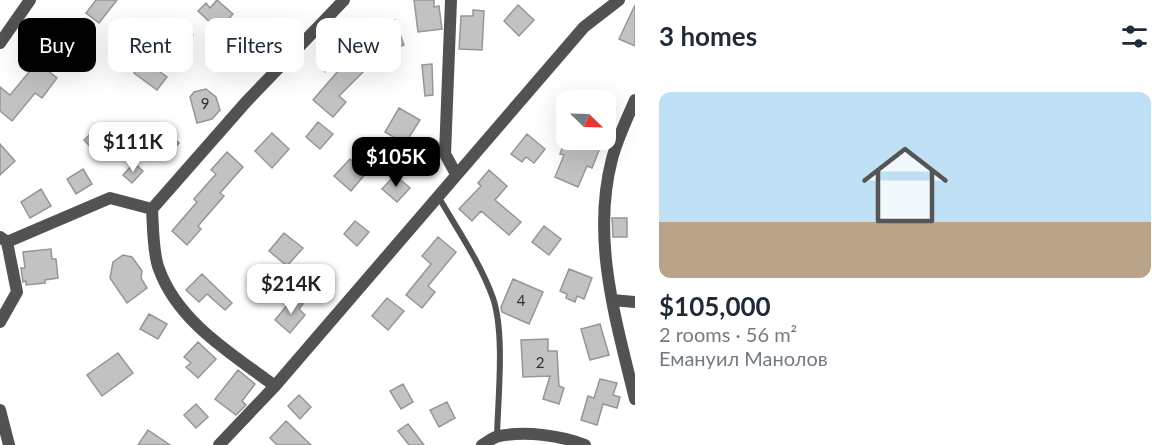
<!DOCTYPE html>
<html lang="en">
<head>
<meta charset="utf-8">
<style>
  :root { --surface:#fff; --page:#f6f6f7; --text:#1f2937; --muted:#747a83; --line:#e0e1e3; --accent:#000 }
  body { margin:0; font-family:Lato,sans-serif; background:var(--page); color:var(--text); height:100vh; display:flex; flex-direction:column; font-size:22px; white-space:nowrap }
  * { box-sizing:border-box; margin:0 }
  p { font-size:20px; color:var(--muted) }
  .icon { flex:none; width:33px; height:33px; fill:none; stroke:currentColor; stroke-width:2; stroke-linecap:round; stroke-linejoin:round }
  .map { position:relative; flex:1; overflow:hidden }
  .panel { display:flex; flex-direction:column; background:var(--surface); width:540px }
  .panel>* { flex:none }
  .guide { position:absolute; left:18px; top:18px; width:526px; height:54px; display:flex; gap:12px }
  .needle { width:39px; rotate:113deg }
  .fabs { position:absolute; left:556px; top:90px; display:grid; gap:12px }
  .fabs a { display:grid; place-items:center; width:60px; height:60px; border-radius:12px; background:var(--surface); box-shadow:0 6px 24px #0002; font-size:30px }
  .price { position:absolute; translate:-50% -51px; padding:0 14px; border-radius:12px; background:#fff; color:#222; font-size:20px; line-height:39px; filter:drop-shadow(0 2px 3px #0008) }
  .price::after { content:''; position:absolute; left:50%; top:36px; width:18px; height:14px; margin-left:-9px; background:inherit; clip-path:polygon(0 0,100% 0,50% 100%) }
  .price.selected { background:var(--accent); color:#fff }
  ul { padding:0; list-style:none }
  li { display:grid; align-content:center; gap:12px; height:318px; padding:0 24px }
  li+li { border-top:2px solid var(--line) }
  li span { display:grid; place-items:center; height:186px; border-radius:12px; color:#555 }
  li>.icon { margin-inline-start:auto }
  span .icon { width:108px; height:108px; fill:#fffc; stroke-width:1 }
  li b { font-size:26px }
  h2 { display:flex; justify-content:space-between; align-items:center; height:72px; padding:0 24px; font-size:26px }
  .chip { padding:0 21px; border-radius:12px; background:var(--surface); box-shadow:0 6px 24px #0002; font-size:21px; line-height:54px }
  .chip.selected { background:var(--accent); color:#fff }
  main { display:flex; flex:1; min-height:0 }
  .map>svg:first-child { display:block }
</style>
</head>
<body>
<main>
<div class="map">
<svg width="635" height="445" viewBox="0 0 635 445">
  <rect width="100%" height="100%" fill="#fff"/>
  <path fill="#c2c2c2" stroke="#969696" stroke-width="1.5" d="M96 0H117L99 23 86 13Z
    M217 0 233 14 218 30 198 11 206 3 210 8Z
    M414 0H434V7L439 6 442 29 418 32Z
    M518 5 534 20 519 36 504 21Z
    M635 5V46L619 39Z
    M473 10 484 11 482 50 459 49 461 16H473Z
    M174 19 193 35 170 60 152 44Z
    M395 20 404 45 383 52 375 27Z
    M63 25 81 39 66 58 48 43Z
    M347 49 359 60 324 72Z
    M33 59 57 78 42 98 35 93 12 121 0 111V87L10 95 30 71 26 68Z
    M143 60 167 77 157 90 134 73Z
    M432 64 433 95 425 96 422 65Z
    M367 68 339 96 346 102 333 117 313 100 339 70Z
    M206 89 216 97 220 110 212 119 197 123 190 97 194 92Z
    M399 108 420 120 405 144 385 132Z
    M318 122 333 134 320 149 306 137Z
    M159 125 179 143 168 155 148 137Z
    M98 127 117 147 103 160 84 140Z
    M272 133 289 149 272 168 255 151Z
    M527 134 545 149 534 163 526 157 522 162 511 154Z
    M565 140H582L600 148 592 168 587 166 578 187 555 177 564 155 560 154Z
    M0 144 15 161 0 175Z
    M227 152 243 167 220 193 224 196 198 226 201 229 187 245 172 231 197 202 194 199 216 174 211 170Z
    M350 159 366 173 351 191 334 176Z
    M134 163 143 171 132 183 123 175Z
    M83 169 92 184 76 194 67 179Z
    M489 170 507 186 495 200 521 222 509 235 481 211 472 221 459 209 481 186 478 183Z
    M395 175 410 188 397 202 382 189Z
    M41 189 51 206 30 218 21 202Z
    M612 218H627V237H613Z
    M355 221 369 232 357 246 344 234Z
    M544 226 561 239 549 255 532 242Z
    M284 233 303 248 287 266 269 251Z
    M438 237 456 252 428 286 435 292 422 308 406 295 431 264 422 256Z
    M51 249 52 259H56L58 278 45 280V283L26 285V281L23 282 21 268H25L23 252Z
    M123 255 132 257 142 271 141 278 147 288 127 303 110 278 113 262Z
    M569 269 592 278 584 299 577 296 575 302 566 298 567 294 560 291Z
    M202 274 232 303 225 310 207 294 199 302 186 290Z
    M513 279 543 292 529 324 502 312 501 307Z
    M294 297 303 304 299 309 305 315 290 333 275 320Z
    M387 298 404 311 388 330 372 316Z
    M149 314 167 324 158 339 140 329Z
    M600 324 609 355 590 360 581 329Z
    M548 339V351H557L559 386 564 388 559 404 543 399 550 376 523 377 521 340Z
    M198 342 216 359 198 378 186 367 191 363 184 357Z
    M118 353 133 373 102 396 87 375Z
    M238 370 255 384 242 401 246 405 236 415 215 399Z
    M600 379 617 383 613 395 620 397 617 408 603 404 597 425 581 420 588 396 594 398Z
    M403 384 413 402 401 409 390 391Z
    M299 395 311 407 300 419 288 406Z
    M447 402 455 418 439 427 430 410Z
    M196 404 208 417 196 428 184 415Z
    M286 421 311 445H277L270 438Z
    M408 424 424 445H409L398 431Z
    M148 430 170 445H138Z"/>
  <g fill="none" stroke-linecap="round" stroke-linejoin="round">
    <path stroke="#525252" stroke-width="6" d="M438 196C457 229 480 262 493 298 505 334 498 397 497 436"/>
    <path stroke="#525252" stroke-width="12" d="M451 0 445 154 456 174
      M0 43 30 0
      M635 100C627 119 617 139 612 159 591 239 616 321 635 399
      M0 237 7 242 110 198 152 209
      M612 300 635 302
      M0 322 17 292 7 242
      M275 386C232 354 178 322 159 269 153 255 153 225 152 209L246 102 344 0
      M0 410 9 445
      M219 445 275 386 584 27 619 0
      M482 445C488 442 493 437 499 436 525 431 560 435 585 445"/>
  </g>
  <g text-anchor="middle" stroke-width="4.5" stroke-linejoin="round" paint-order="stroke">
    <g font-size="15" fill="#303030">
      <text x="205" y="109">9</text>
      <text x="521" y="306">4</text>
      <text x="540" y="368">2</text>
    </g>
  </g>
</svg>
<div class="fabs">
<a><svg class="needle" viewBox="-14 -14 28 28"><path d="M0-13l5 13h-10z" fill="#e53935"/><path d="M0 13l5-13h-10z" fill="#747a83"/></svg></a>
</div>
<b class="price" style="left:133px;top:173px">$111K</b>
<b class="price selected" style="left:396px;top:188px">$105K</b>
<b class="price" style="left:291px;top:315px">$214K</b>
<div class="guide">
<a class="chip selected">Buy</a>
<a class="chip">Rent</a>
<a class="chip">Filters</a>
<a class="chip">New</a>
</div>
</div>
<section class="panel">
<h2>3 homes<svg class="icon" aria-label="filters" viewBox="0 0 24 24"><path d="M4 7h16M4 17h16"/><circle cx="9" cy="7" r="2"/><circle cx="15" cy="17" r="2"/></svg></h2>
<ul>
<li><span style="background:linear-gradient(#bfe0f5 70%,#b9a48a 0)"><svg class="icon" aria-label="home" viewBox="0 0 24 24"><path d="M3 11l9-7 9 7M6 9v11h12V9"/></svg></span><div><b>$105,000</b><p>2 rooms · 56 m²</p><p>Емануил Манолов</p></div></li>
</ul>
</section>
</main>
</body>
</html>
